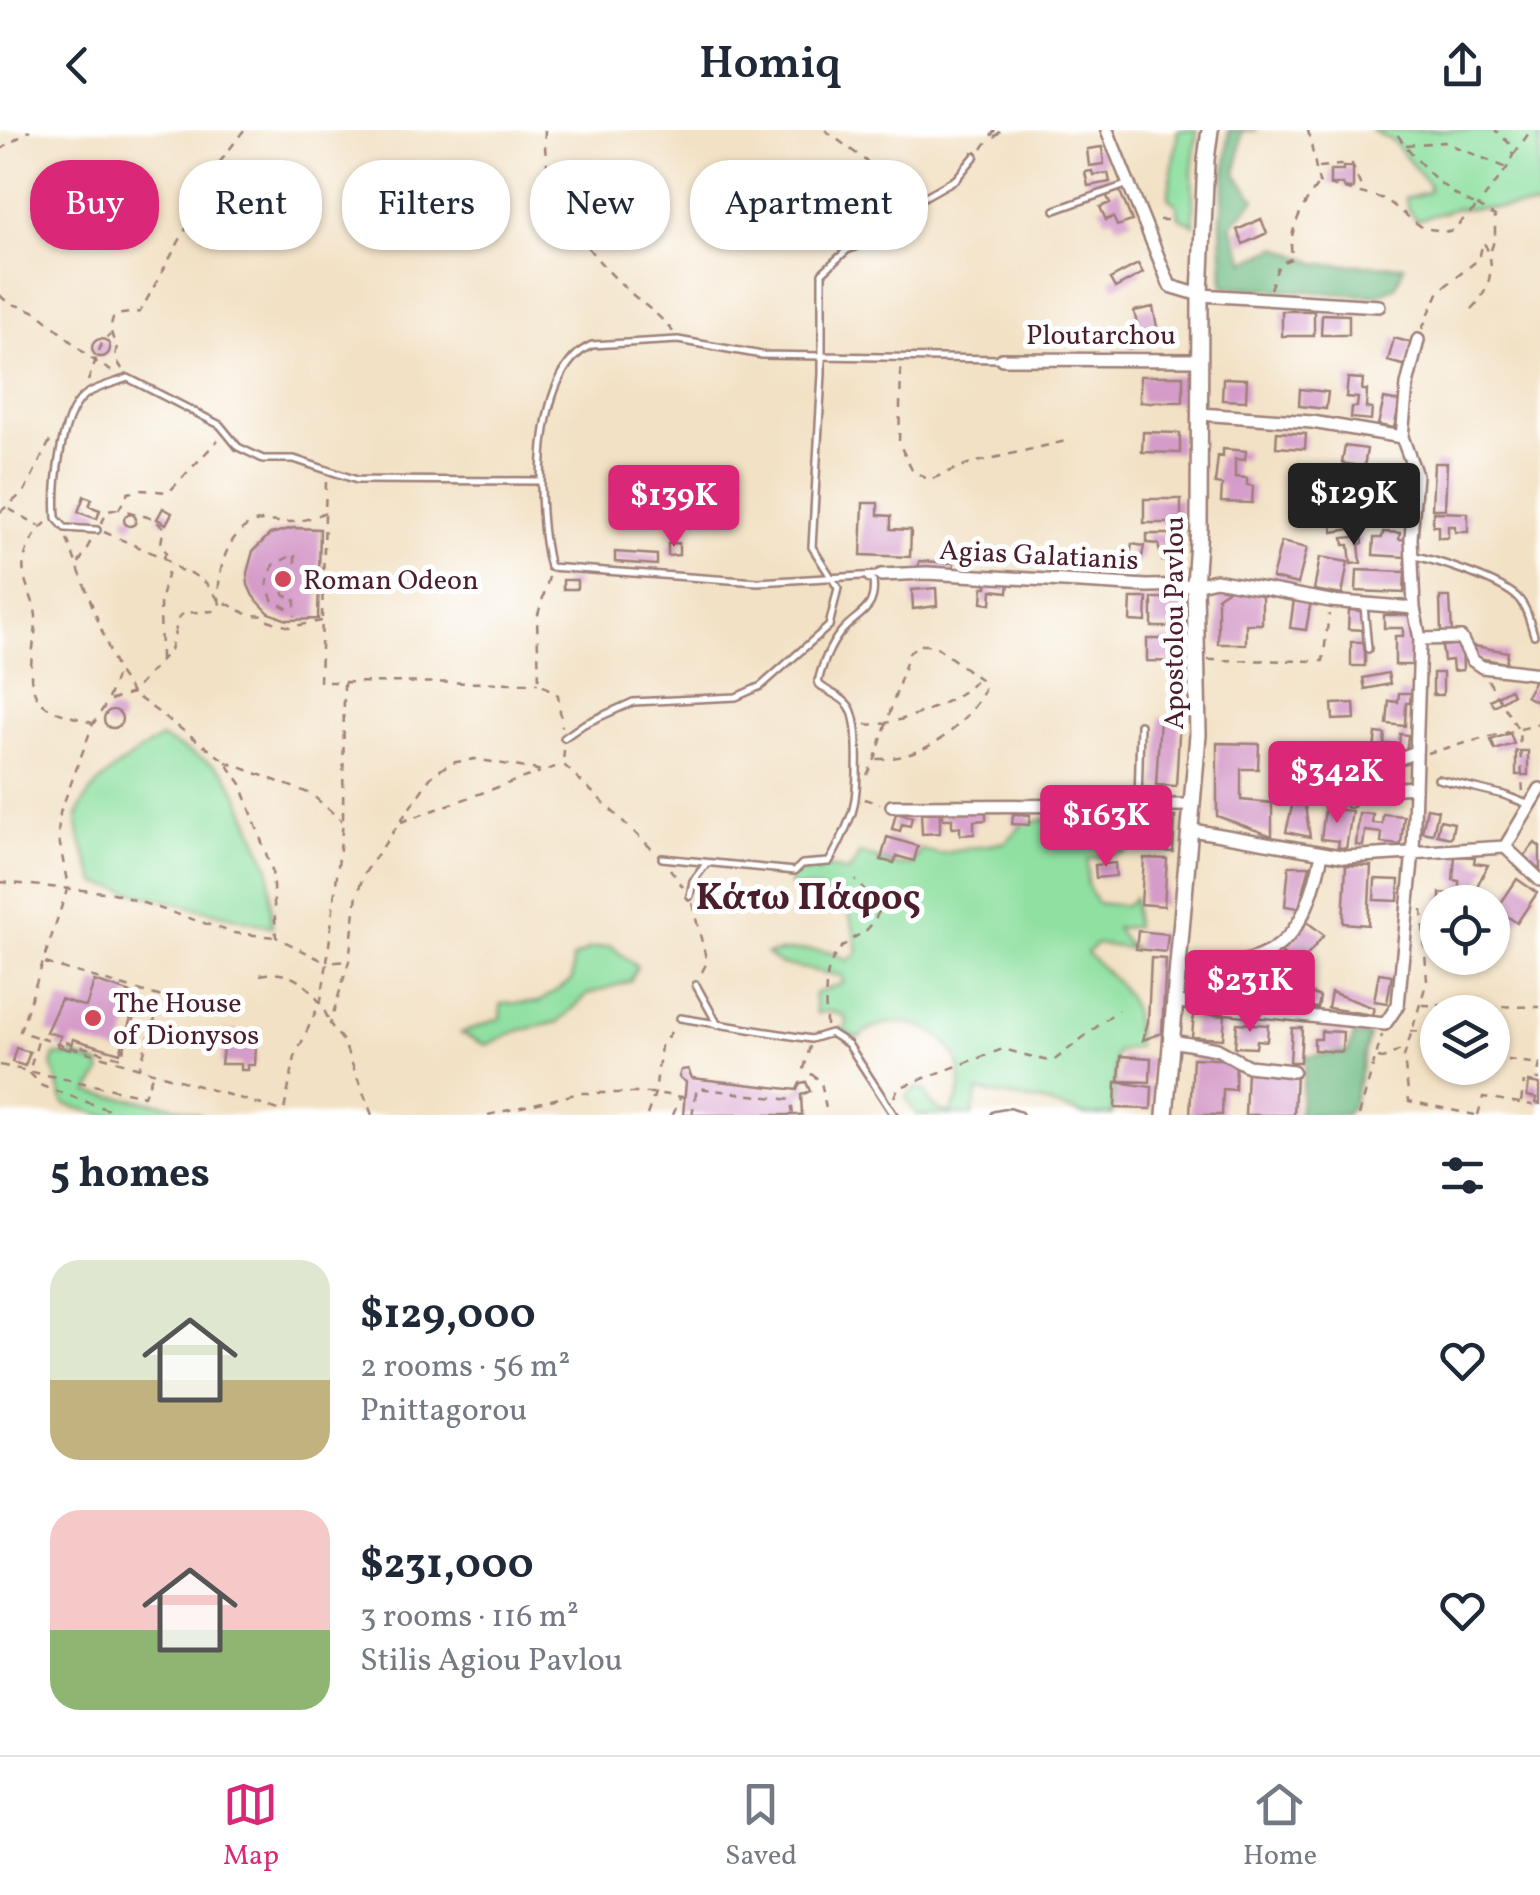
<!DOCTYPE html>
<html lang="en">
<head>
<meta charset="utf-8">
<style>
  :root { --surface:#fff; --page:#f6f6f7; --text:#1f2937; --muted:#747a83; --line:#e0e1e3; --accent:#db2777 }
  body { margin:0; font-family:Vollkorn,serif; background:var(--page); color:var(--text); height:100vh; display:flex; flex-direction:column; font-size:38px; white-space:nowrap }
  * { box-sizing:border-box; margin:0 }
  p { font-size:32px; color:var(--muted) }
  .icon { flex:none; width:55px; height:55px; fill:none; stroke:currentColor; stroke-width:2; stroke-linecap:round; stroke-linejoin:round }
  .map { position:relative; height:985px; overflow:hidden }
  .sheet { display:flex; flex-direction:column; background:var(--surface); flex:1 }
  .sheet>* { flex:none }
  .hud { position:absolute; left:30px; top:30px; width:1000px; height:90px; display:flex; gap:20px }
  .fabs { position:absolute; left:1420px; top:755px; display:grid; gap:20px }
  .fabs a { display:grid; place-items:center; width:90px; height:90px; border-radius:50%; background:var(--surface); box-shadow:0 2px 8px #0004; font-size:50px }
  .price { position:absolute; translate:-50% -85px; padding:0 22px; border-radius:10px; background:var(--accent); color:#fff; font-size:32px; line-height:65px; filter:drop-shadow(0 2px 5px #0008) }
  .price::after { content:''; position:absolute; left:50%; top:60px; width:30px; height:22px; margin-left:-15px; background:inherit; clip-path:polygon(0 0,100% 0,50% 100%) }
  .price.selected { background:#222; color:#fff }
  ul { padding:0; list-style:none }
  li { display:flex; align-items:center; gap:30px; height:250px; padding:0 50px }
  li span { display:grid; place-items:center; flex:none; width:280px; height:200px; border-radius:30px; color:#555 }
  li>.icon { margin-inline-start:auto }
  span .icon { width:120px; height:120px; fill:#fffc; stroke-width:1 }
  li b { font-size:42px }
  h2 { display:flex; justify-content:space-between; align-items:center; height:120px; padding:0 50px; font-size:42px }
  .chip { padding:0 35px; border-radius:40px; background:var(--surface); box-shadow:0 2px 8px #0004; font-size:35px; line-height:90px }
  .chip.selected { background:var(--accent); color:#fff }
  header { display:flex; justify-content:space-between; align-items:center; height:130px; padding:0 50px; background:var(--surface); font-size:45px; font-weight:600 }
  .tab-bar { display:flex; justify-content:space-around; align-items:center; height:140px; border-top:2px solid var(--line); background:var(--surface); font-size:28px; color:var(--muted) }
  .tab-bar a { display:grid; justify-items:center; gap:5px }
  .tab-bar .selected { color:var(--accent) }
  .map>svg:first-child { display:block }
</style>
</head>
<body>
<header><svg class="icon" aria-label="back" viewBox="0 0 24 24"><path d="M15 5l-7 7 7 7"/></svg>Homiq<svg class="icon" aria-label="share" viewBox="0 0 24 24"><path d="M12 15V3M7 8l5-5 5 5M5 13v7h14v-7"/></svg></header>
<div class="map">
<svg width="1540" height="985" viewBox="0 0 1540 985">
  <rect width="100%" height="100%" fill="#fff"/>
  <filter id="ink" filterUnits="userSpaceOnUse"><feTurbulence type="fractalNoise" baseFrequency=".01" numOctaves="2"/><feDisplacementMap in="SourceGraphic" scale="20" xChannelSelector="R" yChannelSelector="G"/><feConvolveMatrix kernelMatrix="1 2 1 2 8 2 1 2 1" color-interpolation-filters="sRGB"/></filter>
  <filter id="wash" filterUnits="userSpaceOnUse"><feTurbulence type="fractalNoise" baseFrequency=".0048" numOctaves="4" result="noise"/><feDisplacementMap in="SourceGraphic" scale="40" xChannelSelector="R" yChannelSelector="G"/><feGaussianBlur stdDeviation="2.25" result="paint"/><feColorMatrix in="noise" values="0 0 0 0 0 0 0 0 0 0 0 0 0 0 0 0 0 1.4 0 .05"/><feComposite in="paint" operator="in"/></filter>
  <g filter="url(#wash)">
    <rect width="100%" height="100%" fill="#f2e1c4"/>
    <path fill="#8fe0a1" stroke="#6c8066" stroke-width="2.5" d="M1178 0H1197L1192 41 1194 95 1179 87 1177 75 1168 68Z
      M1371 0H1540V77L1454 79 1417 90 1409 81 1405 68 1429 62V55L1392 11Z
      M161 608 213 634 225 643 240 669 269 738 272 797 96 753C91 735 81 717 78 699 70 663 134 624 161 608Z
      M1072 684 1103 686 1126 722 1088 729 1087 754 1097 773 1126 776 1134 768 1135 797 1116 798 1126 813 1135 819 1096 814 1087 823C1123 860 1136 861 1137 917L1116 922 1112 985H1085L1043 972 978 961 972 985H916L906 967 915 958 925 961C930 975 936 980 950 983 991 921 907 864 858 908L844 902 847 892 843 885 827 881 817 884 814 864 843 853 842 846 780 834 767 824C790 820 829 815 847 831L858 823C851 775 842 757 791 757L790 746 807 741 815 734 849 742 860 723 894 735H912L921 720 939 724 1006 712 1023 694Z
      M611 816 637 837 630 851 588 864 559 892 517 901 486 915 461 903 501 888V874L539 872 572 850 573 829 590 819Z
      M55 925 74 926 100 935V944L89 962C126 971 167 970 201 985H102L64 974 52 935Z"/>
    <path fill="#73be87" stroke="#5e6e59" stroke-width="2.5" d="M1229 0H1257L1242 1 1236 45 1255 69 1231 96 1246 132 1278 117 1318 134 1404 136 1396 156 1375 166 1223 156 1221 91Z
      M1354 905 1369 906 1353 973 1346 985H1299L1306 927 1348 922Z"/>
    <g id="blocks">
      <path fill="#d59bc9" d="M1102 17 1104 34 1089 36 1087 19Z
        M1343 37H1353V59L1345 58 1343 54H1330V40H1343Z
        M1092 41 1093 45 1108 43 1110 52 1088 56 1085 42Z
        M1119 59 1132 91 1117 96 1113 87 1106 90 1100 77 1110 73 1106 64Z
        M1261 89 1267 103 1243 114 1237 100Z
        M1138 134 1143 143 1115 158 1110 149Z
        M1153 177 1160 212 1129 218 1126 203 1134 201 1132 195 1137 194 1134 181Z
        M1282 181H1314V206H1282Z
        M1322 184 1349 185V205H1321Z
        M1394 208 1412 213 1406 236 1388 231Z
        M92 218a9 9 0 1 1 18 0a9 9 0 1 1-18 0Z
        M1140 246H1183V272H1140Z
        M1223 248 1247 249 1246 271 1222 270Z
        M1348 248 1363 249 1362 260H1367L1366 278 1372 279 1371 290 1351 288 1352 277H1357L1358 268 1346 267Z
        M1300 259 1328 262 1326 279 1299 276Z
        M1384 269 1400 272 1394 298 1378 295Z
        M1143 302 1180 303V323L1142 322Z
        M1277 302 1306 304 1305 319 1276 317Z
        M1345 316 1367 319 1364 337 1342 333Z
        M1223 319 1246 321 1245 330 1235 329V347L1247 348V355L1253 356 1252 373 1221 372 1222 355 1215 354 1218 326 1223 327Z
        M1434 333H1447L1445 379H1432Z
        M84 366 92 369 89 376 100 380 97 389 78 382Z
        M1144 369H1181V393H1144Z
        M863 373H878V385L891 386V399L911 400 910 427 861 425Z
        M1366 375 1369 396 1333 402 1330 380Z
        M163 378 172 383 166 394 157 389Z
        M1433 382 1468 383V402H1455V396H1448V408H1438V396H1433Z
        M124 390a6 6 0 1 1 12 0a6 6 0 1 1-12 0Z
        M669 385H678V396H669Z
        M293 398 320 399 318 489 287 490 269 483 253 466 248 455 247 443 253 421 270 404Z
        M1383 402 1400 403 1399 409 1406 410 1405 427 1373 425 1374 408H1382Z
        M1147 404H1173V413H1178L1175 431H1162L1158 414 1147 413Z
        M1362 406 1363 413 1359 414 1361 433 1351 434 1349 415H1344L1343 408Z
        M1281 412 1307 418 1298 454 1272 448Z
        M679 413V425L668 426V414Z
        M1132 414 1144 416 1141 432 1129 430Z
        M615 422 657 425V435L615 432Z
        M1320 427 1348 432 1342 465 1314 460Z
        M919 431 954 433 953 443 918 441Z
        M1357 440 1405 442 1404 463 1356 461Z
        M563 450H577V459H563Z
        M987 451 1009 453 1008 462 992 460 991 474 982 473 983 457H987Z
        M1235 455 1262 461V494H1246V514H1218V466Z
        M936 458 937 476 913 479 912 460Z
        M1440 467H1450L1452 503 1441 504Z
        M1131 468H1147L1146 492 1130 491Z
        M1152 468H1183L1186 497H1152Z
        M1294 469 1311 471 1306 500 1290 498Z
        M1349 480 1364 481 1363 500 1348 499Z
        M1384 485H1415V535H1395V506H1403V498H1384Z
        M1147 509H1183L1182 532 1147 531Z
        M1351 512H1365V536H1351Z
        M1462 514 1463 540 1453 541 1452 530 1444 531 1442 516Z
        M1474 516 1508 522 1506 533 1472 527Z
        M1388 543 1390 554 1365 559 1363 548Z
        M1433 543H1443V565H1433Z
        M1537 547 1540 549V574L1526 566Z
        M1510 559 1513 564 1494 576 1490 570Z
        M1399 563H1411L1410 573H1406L1405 596 1387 594 1389 571 1398 572Z
        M1354 573 1355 589 1333 590 1332 574Z
        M104 589a9 9 0 1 1 18 0a9 9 0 1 1-18 0Z
        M1160 587 1180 588 1176 656 1156 655Z
        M1376 603 1385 604 1384 614 1399 615 1400 604 1408 605 1406 623 1374 620Z
        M1510 603 1514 614 1495 620 1491 610Z
        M1217 613 1259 614 1258 639H1241V670L1272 673V706L1217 686Z
        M1516 621H1528V645H1516Z
        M1359 624 1367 629 1352 657 1344 653Z
        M1294 668 1304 670 1310 707 1286 702Z
        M1325 678 1352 681 1346 719 1338 717 1339 711 1321 709Z
        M1427 678 1438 680 1433 704 1422 702Z
        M943 681H986V690L974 691V704L960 705V697L952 698V689H943Z
        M940 682V703L922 704 921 683Z
        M896 683 912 687 910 696 902 694 900 701 892 699Z
        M1359 683 1373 684 1372 693 1382 694 1383 684 1404 686 1401 715 1381 713 1382 703 1365 701 1363 716 1356 715Z
        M1013 684 1030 685 1029 695 1012 694Z
        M1149 686 1175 687 1173 722 1147 720Z
        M1440 690 1454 693 1451 708 1437 705Z
        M887 707 918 716 914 731 897 726 894 733 881 730Z
        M1535 713 1540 717V740L1524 726Z
        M1455 726 1475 727 1474 733 1488 735 1474 762 1459 760V751L1453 750Z
        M1144 728 1167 729 1164 776 1141 774Z
        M1115 733 1116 746 1096 748 1095 735Z
        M1346 735 1371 736 1368 795 1343 793Z
        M1289 736H1310L1299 778 1285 776Z
        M1375 749 1399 750 1398 771 1374 770Z
        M1517 749 1537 763 1517 793 1497 779Z
        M1440 763 1460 765 1459 772H1440Z
        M1307 792 1324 805 1298 837 1281 823Z
        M1138 801 1168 804 1166 822 1136 819Z
        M1151 828 1166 829 1162 903 1143 910 1148 892Z
        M1379 843 1392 845 1387 873 1374 871Z
        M1241 845 1264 848 1262 868 1239 866Z
        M1282 850 1320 867 1318 878 1280 874Z
        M94 851 129 862 125 875 134 878 120 923 73 909 70 920 57 916 61 906 46 902 61 869 86 877Z
        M1331 862 1374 878 1372 885 1328 878Z
        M1194 883 1225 886 1223 909 1192 907Z
        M1237 893 1268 895 1267 911 1257 910 1256 918 1235 917Z
        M1292 898H1302L1300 932H1290Z
        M225 901H242L241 915 256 916 255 935H248V940H241V934H221Z
        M1321 901 1343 902 1342 922 1314 920V909H1321Z
        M16 918 30 922 25 936 12 932Z
        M1121 926 1151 928 1150 952 1119 951Z
        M1193 928 1236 930 1235 960 1223 959 1222 985H1190Z
        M688 939 692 948 797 960 800 953 806 952 810 961 801 965 802 985H683L686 952 679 947 681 940Z
        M1247 941 1296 943 1294 985H1245Z
        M1116 952 1152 957 1151 979 1115 978Z
        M1529 952 1540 954V974L1536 973 1537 968 1527 966Z"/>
    </g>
  </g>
  <g filter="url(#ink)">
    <use href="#blocks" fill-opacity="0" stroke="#9e8078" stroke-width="2.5"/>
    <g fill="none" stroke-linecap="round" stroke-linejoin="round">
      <defs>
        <path id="lane" d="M1055 80 1126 55
          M97 400 65 398 56 388C54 358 59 287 84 266 95 257 115 253 128 248L220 295 238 317 263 329H294L357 350 539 351
          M1411 425C1435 430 1502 451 1518 468 1527 477 1530 493 1534 505
          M878 445 758 452 550 437C536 385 531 240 592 215L678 210 762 225 999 229
          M1364 476 1368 519
          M564 608 584 594 633 572 736 567 761 556 829 496 838 458 812 417 822 244V143L847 120 887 104 908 76 956 49 975 26
          M1438 649 1504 665 1530 675
          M1138 673 1140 595
          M662 728 795 741 802 734 829 732C838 717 846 699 852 683 858 663 861 592 849 576 841 565 827 563 818 553 821 537 830 515 841 502 857 483 877 481 873 451L868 448
          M690 766 693 751 706 734
          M696 855 718 895
          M680 888 811 909 831 903 848 914 894 985
          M994 985 1010 982 1019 985"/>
        <path id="street" d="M1107 0 1170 156 1200 165 1379 176
          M1002 229 1200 230
          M1200 284 1312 292 1402 307
          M881 445 927 443 1147 456 1195 455 1216 450 1330 471 1414 478
          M1420 509 1461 508 1472 530 1482 537 1540 544
          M1355 661 1415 657
          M1350 671C1366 637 1383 635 1416 622
          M892 676 1194 675
          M1192 700 1346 727 1505 717 1540 750
          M1505 717 1540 659
          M1179 840C1274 834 1301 820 1322 724
          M1177 872 1385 894 1398 875 1413 721 1420 509 1414 478 1411 408 1416 345 1402 307 1407 255 1418 210
          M1172 911 1217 919 1248 936 1293 941"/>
        <path id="secondary" d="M1165 985 1198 605 1195 455 1199 398 1200 165 1206 30 1210 0"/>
      </defs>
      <use href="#lane" stroke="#9e8078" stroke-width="10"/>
      <use href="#street" stroke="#9e8078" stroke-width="16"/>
      <use href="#secondary" stroke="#9e8078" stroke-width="20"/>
      <path stroke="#9e8078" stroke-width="2.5" stroke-dasharray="8 8" stroke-linecap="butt" d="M545 0C541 68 586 122 633 165 647 177 662 187 673 202
        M825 0 890 49 902 66
        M1308 0 1319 53 1385 69 1423 98 1450 102 1478 76C1445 65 1414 28 1394 0
        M994 7 1002 0
        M1406 15 1444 12 1507 38
        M982 19 995 0
        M0 20 30 0
        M1514 24 1531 0
        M1319 37 1352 34 1363 62
        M1159 90H1167V95
        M1491 120 1495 108V86L1478 76 1507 38 1513 25 1509 13 1495 0
        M1270 159 1279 134 1293 128C1285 105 1304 73 1318 54
        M0 165C9 177 23 175 35 182 64 201 84 229 116 243
        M1422 199 1439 161 1479 129 1483 112C1499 133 1488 165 1470 181
        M122 239 115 227 117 216C110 204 109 198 114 185L140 182 187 97 199 89 220 32 244 0
        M901 239 899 313 912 340 929 350 968 334 1066 311
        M88 251 103 210 110 205
        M326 352 320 552 538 553
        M9 379 40 396
        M0 382 24 362 52 307
        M46 393C37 400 28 415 25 426 18 448 35 467 36 487 37 513 21 551 41 572 52 584 77 587 92 593
        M101 394 108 381 119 379
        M104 402 164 428 184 443H191L206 453 218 469 249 485 267 486 268 490 289 497 322 491
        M67 409 118 543 132 563 225 631 241 654 272 740 276 807 327 833 321 870 295 927 283 985
        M295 425V444L285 445 280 455 285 466 295 467V486
        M164 427 166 422 161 413 164 397 151 388 119 379 128 363 140 360 169 362 218 310
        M289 427 273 435 267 454 272 470 290 480
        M79 433 92 409
        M549 447 537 488 539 553 558 565 562 597
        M161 529 160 472 170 434
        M1208 530 1323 531 1329 484
        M1488 550 1519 601 1523 663
        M344 553 343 692 327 833 348 831
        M108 569 117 544
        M866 594C889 599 966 569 977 548
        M564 620 563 634 655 722
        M1427 623 1540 594
        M226 632 311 664 342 691
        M867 645 875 629 909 523 918 515H934L981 550 984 561C962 601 921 630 875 629
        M864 669 880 674
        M401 692 540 642
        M670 739 683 757
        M0 752 113 763 234 803 276 807
        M692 773 707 832 700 846
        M1422 779 1427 851 1404 927 1409 971 1475 985
        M45 833 162 867 139 938
        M260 845C294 837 317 861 329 891
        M1422 875 1540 877
        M826 896C826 871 821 836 842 817 864 797 864 811 881 778L856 750
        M1410 901 1438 903
        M40 908 282 981
        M66 912 121 928 137 877 128 874 131 862
        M810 916 804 939 821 951 827 985
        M1378 928 1383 929 1406 917
        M1492 928 1540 934
        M1540 933 1537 949H1540
        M0 935 144 966 152 946
        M894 967 898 958 1003 919 1052 932 1118 880
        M1521 972 1524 952
        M123 985 42 956 29 942 39 908 20 901 68 757 58 704 60 683 93 594 108 571 132 563 170 520 179 487 184 483 213 481 220 475C215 449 225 402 255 392 262 390 272 392 279 392 295 393 312 389 325 382
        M372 985 343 911 330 894 349 831 357 764 364 744 431 647 450 633 475 629 543 641 562 635
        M488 985 580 963H655L695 969
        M647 985 655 963 661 916 674 898
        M673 985 680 968
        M692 985 697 958 791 970 793 985
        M1359 985 1382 905
        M1478 985 1483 967 1533 975"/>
      <use href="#lane" stroke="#fff" stroke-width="5"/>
      <use href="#street" stroke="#fff" stroke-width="11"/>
      <use href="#secondary" stroke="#fff" stroke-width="15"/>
    </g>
  </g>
  <g fill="#d1495b" stroke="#fff" stroke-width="4">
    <circle cx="283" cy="449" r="10"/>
    <circle cx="93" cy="888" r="10"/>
  </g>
  <g text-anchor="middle" stroke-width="10" stroke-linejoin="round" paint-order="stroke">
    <g font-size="28" fill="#4a1f2b" stroke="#fff">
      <text x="1101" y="214">Ploutarchou</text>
      <text transform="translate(1039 424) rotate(3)" y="10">Agias Galatianis</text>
      <text transform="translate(1173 493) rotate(-90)" y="10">Apostolou Pavlou</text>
    </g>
    <g font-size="28" fill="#4a1f2b" stroke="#fff" text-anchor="start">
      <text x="303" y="459">Roman Odeon</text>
      <text x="113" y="882">The House<tspan x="113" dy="32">of Dionysos</tspan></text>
    </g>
    <g font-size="38" font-weight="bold" fill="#4a1f2b" stroke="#fff">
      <text x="808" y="779">Κάτω Πάφος</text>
    </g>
  </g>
</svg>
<div class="fabs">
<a><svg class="icon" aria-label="locate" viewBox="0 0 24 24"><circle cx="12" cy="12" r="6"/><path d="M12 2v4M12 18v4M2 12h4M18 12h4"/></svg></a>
<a><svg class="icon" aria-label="layers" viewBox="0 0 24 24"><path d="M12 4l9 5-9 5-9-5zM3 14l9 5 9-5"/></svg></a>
</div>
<b class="price selected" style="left:1354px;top:418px">$129K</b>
<b class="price" style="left:674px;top:420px">$139K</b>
<b class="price" style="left:1337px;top:696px">$342K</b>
<b class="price" style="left:1106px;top:740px">$163K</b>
<b class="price" style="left:1250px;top:905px">$231K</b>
<div class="hud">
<a class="chip selected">Buy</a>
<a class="chip">Rent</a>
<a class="chip">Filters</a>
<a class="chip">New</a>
<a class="chip">Apartment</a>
</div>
</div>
<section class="sheet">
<h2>5 homes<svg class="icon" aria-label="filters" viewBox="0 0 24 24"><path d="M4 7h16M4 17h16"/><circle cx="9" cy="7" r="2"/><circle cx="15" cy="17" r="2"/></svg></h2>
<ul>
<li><span style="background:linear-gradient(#dfe7d0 60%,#c2b280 0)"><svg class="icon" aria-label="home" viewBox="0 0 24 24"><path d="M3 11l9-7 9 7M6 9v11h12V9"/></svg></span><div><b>$129,000</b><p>2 rooms · 56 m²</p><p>Pnittagorou</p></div><svg class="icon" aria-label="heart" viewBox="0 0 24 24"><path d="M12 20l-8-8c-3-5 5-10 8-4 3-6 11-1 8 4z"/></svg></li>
<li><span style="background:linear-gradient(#f6c9c9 60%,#8fb573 0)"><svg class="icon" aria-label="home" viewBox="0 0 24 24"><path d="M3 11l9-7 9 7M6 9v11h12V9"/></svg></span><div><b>$231,000</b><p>3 rooms · 116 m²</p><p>Stilis Agiou Pavlou</p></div><svg class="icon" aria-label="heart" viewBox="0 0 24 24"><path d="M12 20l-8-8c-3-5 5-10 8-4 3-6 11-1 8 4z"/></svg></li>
</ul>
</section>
<nav class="tab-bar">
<a class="selected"><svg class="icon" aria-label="map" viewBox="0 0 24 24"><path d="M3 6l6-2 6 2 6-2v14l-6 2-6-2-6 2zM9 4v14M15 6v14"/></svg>Map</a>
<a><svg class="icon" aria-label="saved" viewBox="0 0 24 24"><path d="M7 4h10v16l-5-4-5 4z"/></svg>Saved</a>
<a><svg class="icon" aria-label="home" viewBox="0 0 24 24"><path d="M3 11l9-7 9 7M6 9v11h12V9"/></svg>Home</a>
</nav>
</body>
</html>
